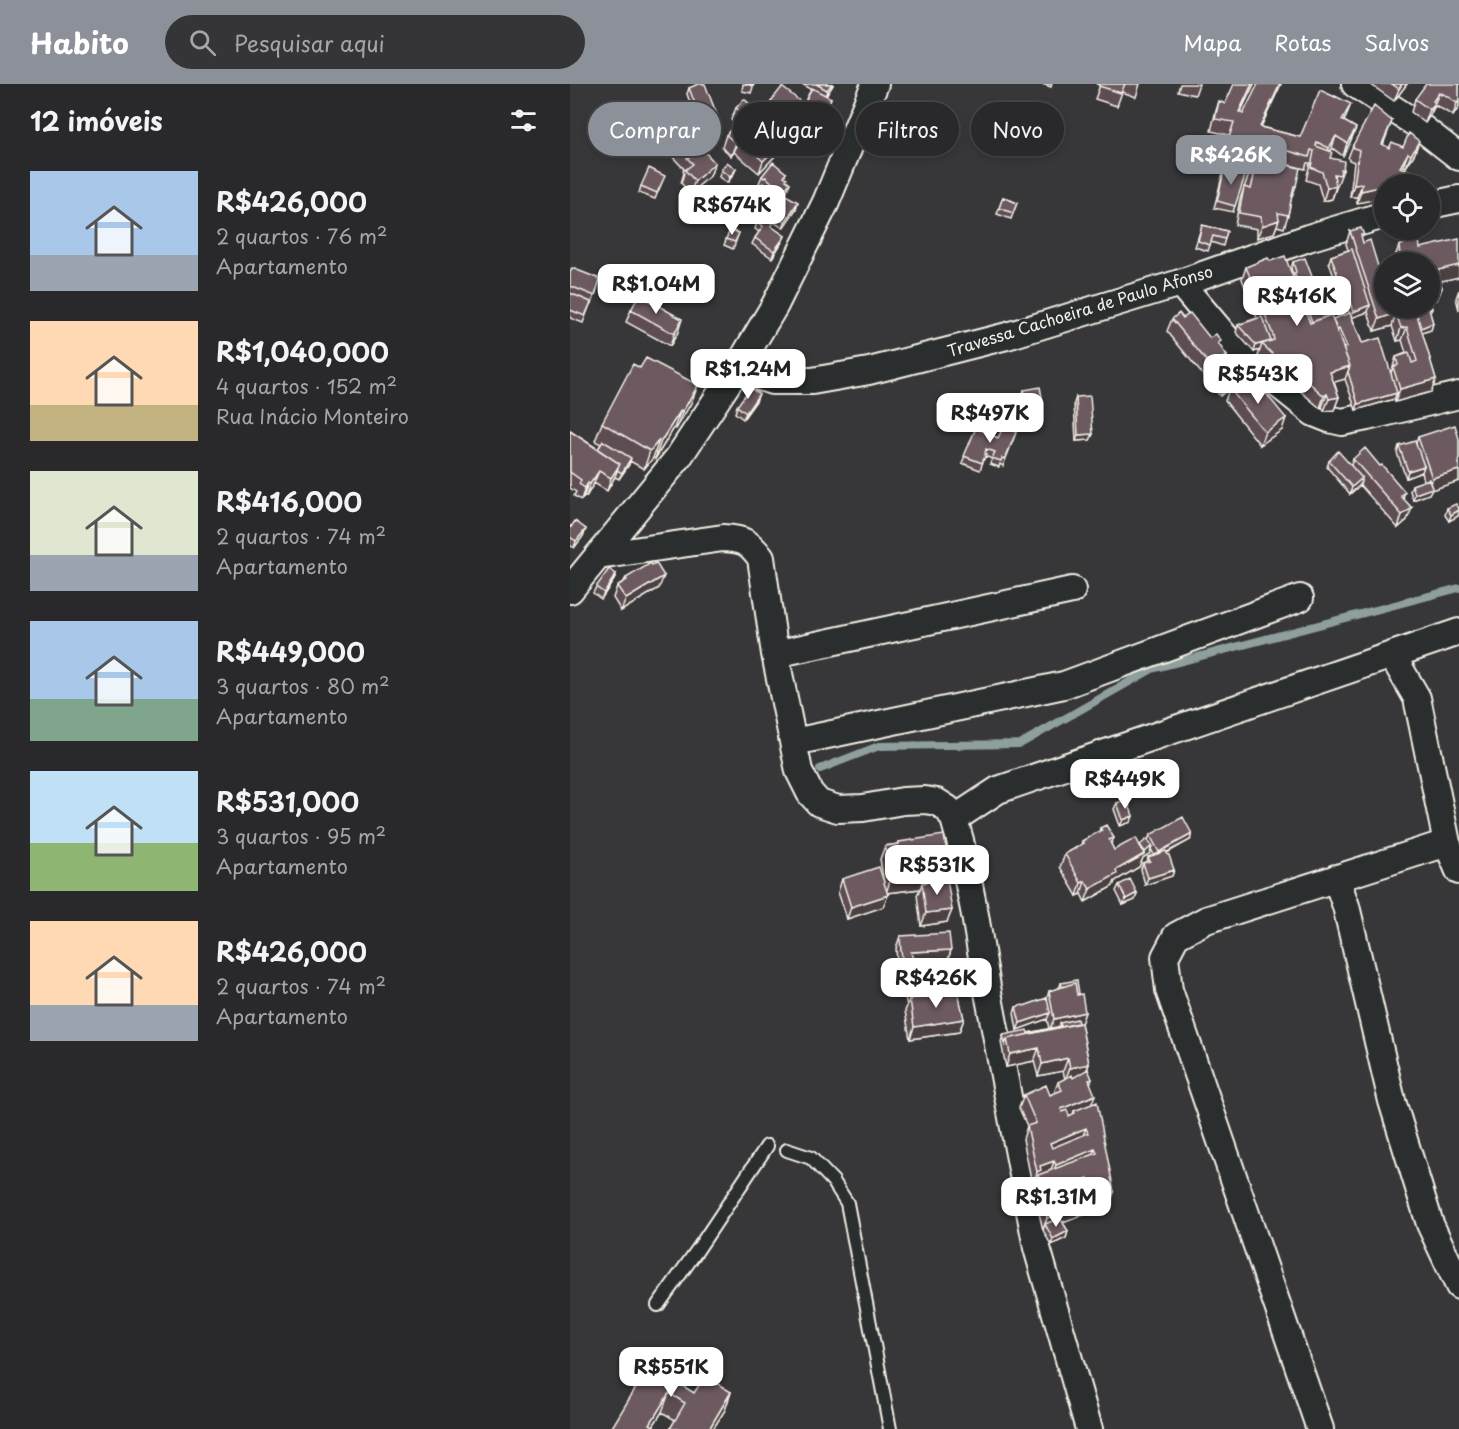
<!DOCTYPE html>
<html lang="pt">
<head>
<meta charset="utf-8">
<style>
  :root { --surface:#29282a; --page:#353436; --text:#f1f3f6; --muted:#a5a6a8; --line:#454447; --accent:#8c9099 }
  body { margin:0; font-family:"Playpen Sans",sans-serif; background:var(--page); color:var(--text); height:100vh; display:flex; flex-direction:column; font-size:22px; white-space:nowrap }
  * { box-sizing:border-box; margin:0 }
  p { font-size:20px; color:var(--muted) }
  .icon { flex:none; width:33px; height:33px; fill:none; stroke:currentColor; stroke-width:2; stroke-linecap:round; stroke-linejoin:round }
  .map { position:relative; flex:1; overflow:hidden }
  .panel { display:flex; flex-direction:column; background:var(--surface); width:570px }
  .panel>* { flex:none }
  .hud { position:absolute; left:18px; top:18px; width:570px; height:54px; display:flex; gap:12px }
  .fabs { position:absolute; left:804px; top:90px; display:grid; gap:12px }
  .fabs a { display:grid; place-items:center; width:66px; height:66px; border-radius:50%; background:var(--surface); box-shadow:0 3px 9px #0003,0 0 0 2px var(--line); font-size:30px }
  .price { position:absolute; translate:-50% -51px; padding:0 14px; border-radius:12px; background:#fff; color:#222; font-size:20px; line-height:39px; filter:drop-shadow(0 2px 3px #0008) }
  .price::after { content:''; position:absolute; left:50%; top:36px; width:18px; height:14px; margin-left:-9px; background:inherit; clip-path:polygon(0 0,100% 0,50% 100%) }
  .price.on { background:var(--accent); color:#fff }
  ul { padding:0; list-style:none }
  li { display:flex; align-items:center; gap:18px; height:150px; padding:0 30px }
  li span { display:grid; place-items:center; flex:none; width:168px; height:120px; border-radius:0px; color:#555 }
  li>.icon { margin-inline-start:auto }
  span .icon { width:72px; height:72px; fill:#fffc; stroke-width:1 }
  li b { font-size:26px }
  h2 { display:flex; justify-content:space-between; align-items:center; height:72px; padding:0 30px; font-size:26px }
  .chip { padding:0 21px; border-radius:27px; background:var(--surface); box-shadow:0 3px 9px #0003,0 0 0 2px var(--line); font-size:21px; line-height:54px }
  .chip.on { background:var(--accent); color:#fff }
  header { display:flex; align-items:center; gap:36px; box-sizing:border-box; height:84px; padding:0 30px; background:var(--accent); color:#fff }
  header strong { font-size:28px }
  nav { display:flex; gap:33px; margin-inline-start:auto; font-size:21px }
  .search { width:420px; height:54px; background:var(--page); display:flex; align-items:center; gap:15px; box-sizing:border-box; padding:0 21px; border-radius:33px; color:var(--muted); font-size:22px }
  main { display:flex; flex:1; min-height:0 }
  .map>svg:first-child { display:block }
</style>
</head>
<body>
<header>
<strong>Habito</strong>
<div class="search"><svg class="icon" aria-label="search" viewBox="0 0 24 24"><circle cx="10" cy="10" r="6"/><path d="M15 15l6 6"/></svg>Pesquisar aqui</div>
<nav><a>Mapa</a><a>Rotas</a><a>Salvos</a></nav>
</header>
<main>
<section class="panel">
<h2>12 imóveis<svg class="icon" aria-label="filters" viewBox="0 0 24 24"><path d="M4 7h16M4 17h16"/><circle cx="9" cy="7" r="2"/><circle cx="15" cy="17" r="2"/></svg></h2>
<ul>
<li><span style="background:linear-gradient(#a9c7e8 70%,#9aa5b1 0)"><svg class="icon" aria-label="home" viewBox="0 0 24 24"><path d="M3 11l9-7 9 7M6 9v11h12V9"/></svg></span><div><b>R$426,000</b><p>2 quartos · 76 m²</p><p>Apartamento</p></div></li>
<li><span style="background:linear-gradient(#ffd9b3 70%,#c2b280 0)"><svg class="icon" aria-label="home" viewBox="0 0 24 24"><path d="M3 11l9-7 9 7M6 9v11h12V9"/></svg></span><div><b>R$1,040,000</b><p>4 quartos · 152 m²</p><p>Rua Inácio Monteiro</p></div></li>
<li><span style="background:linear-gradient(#dfe7d0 70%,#9aa5b1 0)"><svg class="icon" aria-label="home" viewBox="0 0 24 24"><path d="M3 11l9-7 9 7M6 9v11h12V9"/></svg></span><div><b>R$416,000</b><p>2 quartos · 74 m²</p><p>Apartamento</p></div></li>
<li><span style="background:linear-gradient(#a9c7e8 65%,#7fa58c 0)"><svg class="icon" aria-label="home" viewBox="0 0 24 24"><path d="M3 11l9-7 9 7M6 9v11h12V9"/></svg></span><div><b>R$449,000</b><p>3 quartos · 80 m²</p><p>Apartamento</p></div></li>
<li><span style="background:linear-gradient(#bfe0f5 60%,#8fb573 0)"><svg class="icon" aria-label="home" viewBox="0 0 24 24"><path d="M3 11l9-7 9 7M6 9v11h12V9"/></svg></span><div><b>R$531,000</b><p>3 quartos · 95 m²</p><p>Apartamento</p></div></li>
<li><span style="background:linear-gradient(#ffd9b3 70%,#9aa5b1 0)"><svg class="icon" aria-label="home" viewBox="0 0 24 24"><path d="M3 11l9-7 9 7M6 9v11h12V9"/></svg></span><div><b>R$426,000</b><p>2 quartos · 74 m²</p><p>Apartamento</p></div></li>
</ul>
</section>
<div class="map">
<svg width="889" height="1345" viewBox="0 0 889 1345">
  <rect width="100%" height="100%" fill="#373638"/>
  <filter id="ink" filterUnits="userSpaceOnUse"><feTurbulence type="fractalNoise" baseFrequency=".0167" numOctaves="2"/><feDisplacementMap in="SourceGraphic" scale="12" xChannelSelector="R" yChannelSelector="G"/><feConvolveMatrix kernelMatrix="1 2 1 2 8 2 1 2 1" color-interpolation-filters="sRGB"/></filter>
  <g filter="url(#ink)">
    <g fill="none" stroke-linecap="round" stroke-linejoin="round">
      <path stroke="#8e9f9d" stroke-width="8" d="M250 685 309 662 450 660 582 585 889 504"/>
      <defs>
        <path id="lane" d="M217 1066 241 1074 263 1097 277 1119 320 1345
          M88 1221 128 1165 197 1062"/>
        <path id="street" d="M785 0 848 41 889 73
          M860 121 889 115
          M610 199 668 268 744 329 759 335 772 338 797 333 889 311
          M167 285 202 297H242L299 287 437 252 610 199 738 154 814 131
          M28 472 153 454C174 455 179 458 191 474L205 570 229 687 240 709 249 719 268 725 293 724 333 717 355 716 367 718 378 725 384 735 390 756 405 831 417 903 467 1164 519 1345
          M0 506 108 374 167 285 205 221 256 118 305 0
          M205 570 502 506
          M822 571 847 614 877 759 889 787
          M224 658 494 601 730 514
          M384 735 428 706 889 548
          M766 794 776 822 822 1017 860 1140 889 1202
          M750 1345 599 906 595 873 606 852 636 836 877 759"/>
      </defs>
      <use href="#lane" stroke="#f4f1e8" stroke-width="16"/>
      <use href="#street" stroke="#f4f1e8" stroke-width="30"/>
      <use href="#lane" stroke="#2a2d2e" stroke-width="12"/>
      <use href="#street" stroke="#2a2d2e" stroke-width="26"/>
    </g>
    <path fill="#5d4d53" stroke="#f4f1e8" stroke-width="1.5" fill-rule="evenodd" d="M173 0H184L181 9 172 7Z
      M232 0H262L263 1 256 12 261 14 252 34 239 28 238 31 227 45 199 23 201 17 234 21 241 5Z
      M472 0H482L481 3Z
      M526 0H570L566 13 552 8 547 22 525 15 530 1Z
      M610 0H629L625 11 608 7Z
      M684 0 670 29 673 30 711 0 691 43 730 53 776 33 774 37 786 44 781 56 773 72 762 64 760 68V74L773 86 762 115 753 117 748 100 736 96 740 79H737L735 85 712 79 726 102 721 115 718 131 714 144 707 142 704 149 687 154V145L665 141 670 115 685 73 703 78V76L681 70 663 128 644 124 653 89 655 83 659 84 660 78 652 75 659 51 641 47 645 30 649 17 655 20Z
      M800 0H837L824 17Z
      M889 0V23L883 32 867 22V23L865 22 860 31 855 39 841 28 845 15Z
      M119 4 147 31 145 37 121 46 118 34 120 28 123 27 117 10Z
      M166 24 187 26H196L194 33 197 49 205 72 189 89 164 68 161 72 152 63 156 51 161 45 164 38 161 36Z
      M822 37 813 61 819 64 845 69 836 83 833 82 832 84 856 93 853 100H814L787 119V113H780L784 78 779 76 778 74 783 61Z
      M104 57 145 79 140 92 120 109 111 99 114 89 113 87 114 85 100 70Z
      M166 85 163 91 157 99 149 93 151 86Z
      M216 89 214 92 216 96 220 99 217 106 214 110 226 125 213 144 194 132V133L202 143 215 152 212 158 202 174 182 160 185 154 189 148 185 145 187 138 191 132 188 130 190 124 201 106 193 99 192 101 189 99 192 92Z
      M92 98 85 115 69 109 71 102Z
      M433 113 447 119 441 135 427 130Z
      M632 141 657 147 653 162 641 158 638 167 625 163Z
      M160 146 169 149 163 165 154 161Z
      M834 146H855L853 151 843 153 844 158 850 164 889 193 870 197 872 204 867 216 860 217 862 225 860 229 863 239 861 246 852 249 866 295 861 308 825 318 824 315 786 326 775 295 764 298 769 313 764 326 754 327 752 323 750 324 729 306 727 307 718 292 711 295 688 272 690 266 684 268 666 248 668 241 687 234 672 195 676 183 723 192V191L721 184 723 178 757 232 763 235 779 229 771 204 768 205 759 178 761 172 778 166 776 160 780 147 792 156 814 224H860V178H825L824 175 829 162 834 160 836 155ZM798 228 804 247 822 242 827 257 832 256 836 269 826 273 821 289 792 259 782 233Z
      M0 189 30 195 22 219 21 218 13 239 0 234Z
      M889 206V226L886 214Z
      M61 226 108 248 100 262 56 238Z
      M613 234 640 254 649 261 655 278 672 286 670 293 661 300 660 303 712 346 690 361 655 317 659 305 650 312 597 247 602 235Z
      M70 284 128 301 121 319 106 345 104 344 85 375 83 374 74 385 60 377 49 395 45 393 37 407 24 399 16 413 14 412 11 416 4 412 6 408 0 404V347L28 365 31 360 25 357 32 339Z
      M454 306 470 325 454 328 452 312Z
      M506 313 523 350 520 356 506 357 504 319Z
      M186 317 173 335 165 329 167 322Z
      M406 344 428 354 447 346 433 382 430 380 429 383 420 380 422 375 415 372 410 386 392 379Z
      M848 353 889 355V397L861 406 859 410 843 416 840 407 842 401 854 397 852 388 836 394 827 369 829 362 846 359Z
      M783 375 810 382 835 408 833 414 837 436 828 444 790 401 780 410 757 383 759 377 781 381Z
      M877 424H889L888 432 879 437 875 431Z
      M0 442 16 445 13 452 4 464 0 461Z
      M46 490 44 496 31 515 23 509 26 503Z
      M56 494 89 504 51 527 43 514 47 502 54 497Z
      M547 719 561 738 550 742 544 725Z
      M530 744 544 754 541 760 544 766 570 762 578 756 580 751 620 756 597 769 604 786 602 792 575 801 571 785 573 779 577 778 578 773 584 771 581 765 580 769 573 774 569 783 545 797 543 802 515 818 511 810 507 812 490 783 495 770 511 761 512 757 529 748Z
      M329 758 372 782 358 785 357 798 382 826 377 838 351 842 347 811 350 805 317 809 318 811 313 823 277 835 268 808 272 795 314 799 310 775 315 762 328 760Z
      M549 801 567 809 565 816 553 821 546 807Z
      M330 852 381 866 378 876 387 908 394 935 389 948 340 955 335 927 337 922 335 913H332L327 879 326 864Z
      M491 899 509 910 515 928 511 939 519 980 517 986 522 995 520 1000 522 1020 544 1108 539 1121 493 1139 498 1147 496 1154 481 1161 473 1146 463 1104 465 1100H462L453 1055 457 1042 449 1024 454 1011H480L484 1009 488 998 495 995 493 987 468 992 464 977 436 983 431 958 433 951 458 949 479 945 477 935 447 946 444 929 446 923 454 922 477 914 479 907 489 904Z
      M108 1299 124 1309 161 1308 155 1326 143 1345H100L105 1336 92 1328 83 1342 41 1345Z"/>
    <path fill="#4c3f43" stroke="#f4f1e8" stroke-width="1.5" d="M262 0H263V1L255 13 257 6Z
      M682 0H684L664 41 669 28Z
      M710 0H711L685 55 690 43Z
      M832 0H837L824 17 829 5Z
      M869 9 860 31 855 39 863 17Z
      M889 17V23L883 32 887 19Z
      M781 20 776 33 767 48 772 36Z
      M240 25 238 31 227 45 229 38Z
      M147 31 145 37 121 46 124 40Z
      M201 39 196 52 194 46Z
      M786 44 781 56 773 72 777 59Z
      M766 52 762 64 755 76 759 64Z
      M169 56 164 68 161 72 166 59Z
      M849 57 845 69 836 83 841 71Z
      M210 60 205 72 189 89 193 77Z
      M838 69 833 82 825 95 830 83Z
      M145 79 140 92 120 109 125 97Z
      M166 85 163 91 157 99 160 93Z
      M856 93 853 100H822Z
      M792 100 787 113H780L784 101Z
      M766 102 762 115 753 117 757 104Z
      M814 102V114L787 119 791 107Z
      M228 118 226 125 213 144 215 138Z
      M709 136 704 149 687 154 692 142Z
      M852 146H855L853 151 836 155 838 148Z
      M215 152 212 158 202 174 204 167Z
      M889 181V193L863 199 868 186Z
      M774 197 771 204 768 205 770 199Z
      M872 204 867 216 860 218V206Z
      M800 221 798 228 781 234 783 228Z
      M826 229 822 242 804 247 809 235Z
      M112 235 108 248 100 262 104 250Z
      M863 239 861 246 845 251 848 245Z
      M837 243 832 256 827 257 831 244Z
      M692 260 690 266 684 268 686 261Z
      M657 272 653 284 638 287 640 281Z
      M723 279 718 292 711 295 715 282Z
      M780 282 775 295 755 301 760 288Z
      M672 286 670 293 661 300 660 304 650 312 653 305 661 296Z
      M731 294H734L729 306 727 307Z
      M866 295 861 308 825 318 830 305Z
      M128 301 121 319 106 345 113 327Z
      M827 309 824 315 786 326 788 320Z
      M189 310 186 317 173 335 176 329Z
      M757 310 752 323 750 324 754 312Z
      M769 313 764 326 754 327 759 315Z
      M473 318 470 325 454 328 456 321Z
      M111 326 104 344 85 375 91 357Z
      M716 334 712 346 690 361 695 348Z
      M523 350 520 356 506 357 508 351Z
      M89 356 83 374 74 385 80 367Z
      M61 374 59 381 49 395 52 389Z
      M50 380 45 392 37 407 41 394Z
      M854 382 852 388 836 394 838 387Z
      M889 386V397L861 406 859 410 843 416 845 410 858 405 862 394Z
      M29 387 24 399 16 413 20 400Z
      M792 394 790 401 780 410 782 403Z
      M18 399 14 412 11 416 15 404Z
      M842 424 837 436 828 444 832 431Z
      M889 426 888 432 879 437 881 431Z
      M16 445 13 452 4 464 6 457Z
      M46 490 44 496 31 515 34 509Z
      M94 492 89 504 51 527 56 515Z
      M563 732 561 738 550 742 553 736Z
      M622 750 620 756 586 774 589 768Z
      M582 762 580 769 573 774 569 783 545 797 543 802 515 818 520 805 546 786 574 771 575 768Z
      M377 770 372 782 352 785 356 773Z
      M604 786 602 792 575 801 578 794Z
      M359 791 355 804 352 799 350 805 316 809 320 797Z
      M515 797 511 810 507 812 511 799Z
      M567 809 565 816 553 821 556 815Z
      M318 811 313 823 277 835 281 823Z
      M382 826 377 838 351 842 356 829Z
      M381 866 377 879 337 881 341 868Z
      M340 900 335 913H332L337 901Z
      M389 903 384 916 340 915 337 922 341 910Z
      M515 928 511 940 491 942 490 939 488 945 479 947 484 935Z
      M480 929 477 935 447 946 450 939Z
      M394 935 389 948 340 955 344 943Z
      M469 964 464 977 436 983 440 970Z
      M498 974 493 987 468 992 472 980Z
      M519 980 514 993 495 996 500 984Z
      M525 1011 520 1024 504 1027 503 1031 487 1038 491 1025Z
      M516 1044 511 1056 476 1071 480 1059Z
      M525 1065 521 1078 481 1093 486 1081Z
      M484 1077 480 1089 468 1091 465 1100H462L470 1082Z
      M518 1094 513 1106 485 1116 490 1104Z
      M544 1108 539 1121 477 1144 475 1140 473 1146 477 1134Z
      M498 1147 496 1154 481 1161 483 1155Z
      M115 1281 109 1299 106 1298Z
      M161 1308 155 1326 143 1345H139Z
      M99 1309 92 1328 81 1345 80 1340Z"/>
    <path fill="#6c5a60" stroke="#f4f1e8" stroke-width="1.5" fill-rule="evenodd" d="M128 0H135L147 31 124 40 120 28 127 25 119 4Z
      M175 0H184L183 2Z
      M246 0H262L257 6Z
      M530 0H555L551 9 529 2Z
      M664 0H682L669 28 673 30 688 0H710L690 43 730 53 750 6 765 13V12L781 20 772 36 786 44 777 59 766 52 759 64 747 58 746 62 762 68 760 74 774 77 773 86 771 85 770 91 764 90 766 102 757 104 752 88 741 83 744 67 741 66 739 73 685 57 678 82 661 77 665 65 656 63 664 38 645 35 649 17 655 20Z
      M822 0H832L829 5Z
      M856 0H889V17L887 19 872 9 871 11 869 9 863 17 865 19 860 26 845 15Z
      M212 3 240 25 229 38 201 17Z
      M242 4 261 14 255 28 239 21 241 18 236 15Z
      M174 15 187 26 191 22 196 26 191 31 201 39 194 46 210 60 193 77 169 56 166 59 156 51 165 41 163 39 172 29 166 24Z
      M804 22 822 37 812 60 819 64 822 58 833 63 839 49 849 57 841 71 838 69 830 83 856 93 822 100H814V102L791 107 792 100 784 101 789 66 784 64 783 61Z
      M115 46 145 79 125 97 115 86 123 80 117 74 119 73 104 57Z
      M705 72 713 74 711 80 730 84 726 102H724L718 131 708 129 709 136 692 142 691 133 669 129 674 103 681 105 684 92 678 90 685 73 704 78Z
      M157 78 166 85 160 93 151 86Z
      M203 78 216 89 214 92 217 94 216 96 220 99 216 104 212 101 209 105 196 93 194 94 192 92Z
      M655 83 676 89 665 122 647 117Z
      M79 84 95 92 87 109 71 102Z
      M202 103 228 118 215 138 197 125 196 127 190 124Z
      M433 113 447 119 443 129 429 124Z
      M191 132 203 140 201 142 215 152 204 167 185 154 193 142 187 138Z
      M632 141 657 147 655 155 643 152 640 161 628 157Z
      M791 144 794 151H791L793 159 800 156 814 202V224H845L866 295 830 305 823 283 828 281 826 273 839 269 842 279 847 277 837 243 831 244 826 229 809 235 780 147Z
      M160 146 169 149 165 158 156 155Z
      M838 146H852L838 148Z
      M843 152 844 158 849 157 850 164 889 155V181L868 186 872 204 860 206V178H831L828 171H830L829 162 838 158 837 153Z
      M782 165 800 221 783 228 774 197 770 199 761 172Z
      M715 172 740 239 761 231 780 282 760 288 769 313 759 315 757 310 754 312 734 294H731L723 279 715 282 692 260 704 256 703 251 676 183 698 174 700 177Z
      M735 174 757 232 742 238 724 189 726 188 723 178Z
      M2 184 30 195 25 212 0 202V189Z
      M0 209 21 218 15 232 0 226Z
      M69 211 112 235 104 250 61 226Z
      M860 215 862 225H859L863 239 851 244 845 224H860Z
      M609 229 613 234 620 229 640 254 646 250 651 257 648 259 657 272 640 281 602 235Z
      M780 229 792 259 810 254 827 309 788 320 778 288 780 282 773 264 777 263 769 245 767 246 763 235Z
      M692 233 701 257 686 261 668 241Z
      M76 274 128 301 113 327 111 326 91 357 89 356 80 367 32 339 63 280 70 284Z
      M659 276 672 286 661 296 662 298 653 305 638 287Z
      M673 294 683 305 689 301 716 334 695 348 659 304Z
      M470 303 473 318 456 321 454 306Z
      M180 304 189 310 176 329 167 322Z
      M520 312 523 350 508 351 506 313Z
      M434 341 447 346 435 375 432 374 431 377 422 374 425 368 416 365 415 370H416L412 379 394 372 406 344 428 354Z
      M885 341 889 355V386L862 394 848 353Z
      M0 347 50 380 41 394 29 387 20 400 18 399 15 404 9 400 11 396 0 388Z
      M33 357 61 374 52 389 47 386 50 380 28 365Z
      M845 357 854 382 838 387 829 362Z
      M795 364 810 382 812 381 835 408 831 412 842 424 832 431 783 375Z
      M768 367 792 394 782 403 759 377Z
      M859 395 862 404 845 410 842 401Z
      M886 420 889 424V426L881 431 877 424Z
      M5 437 16 445 6 457 0 453V442L1 443Z
      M81 479 82 481 86 479 94 492 56 515 47 502 57 496 56 494Z
      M39 485 46 490 34 509 26 503Z
      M557 715 563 732 553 736 547 719Z
      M613 733 622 750 589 768 580 751Z
      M536 741 544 754 539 756 544 766 566 754 574 770 546 786 547 790 520 805 515 797 511 799 495 770 514 759 512 757 532 746 530 744Z
      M374 751 377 770 356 773 359 791 320 797 315 762 329 760V758Z
      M577 755 582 762 575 768 570 761Z
      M596 767 598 771H599L604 786 578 794 573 779 580 777 578 773Z
      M309 783 318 811 281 823 272 795Z
      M377 795 382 826 356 829 352 799Z
      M560 795 567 809 556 815 549 801Z
      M379 849 381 866 341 868 343 876 350 875V880L385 875 389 903 341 910 340 900 337 901 331 867 330 852Z
      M507 896 509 910 507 911 505 899 492 903 491 899Z
      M505 899 507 911 512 910 515 928 484 935 479 907Z
      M388 908 394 935 344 943 340 915Z
      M477 914 480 929 450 939 446 923 453 921 454 922Z
      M507 935 508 939 437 955 435 961 433 951 457 946 458 949 491 942 490 939Z
      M511 939 519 980 500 984 498 974 472 980 469 964 440 970 437 955Z
      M518 985 522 995 519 996 525 1011 491 1025 492 1028 497 1026 499 1032 505 1029 504 1027 527 1018 544 1108 477 1134 468 1091 527 1069 525 1065 486 1081 484 1077 470 1082 471 1086 467 1088 457 1042 466 1039 454 1011 476 1001 480 1011 492 1006 488 998 502 991 503 994ZM516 1044 518 1049 482 1064 480 1059ZM518 1094 521 1101 493 1111 490 1104Z
      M490 1134 498 1147 483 1155 475 1140Z
      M89 1265 115 1281 106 1298 124 1309 135 1292 161 1308 139 1345H100L115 1319 99 1309 80 1340 88 1345H41Z"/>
  </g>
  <g text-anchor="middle" stroke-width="6" stroke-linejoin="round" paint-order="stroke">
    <g font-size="16" fill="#f4f1e8" stroke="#2a2d2e">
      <text transform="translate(510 227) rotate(-17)" y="6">Travessa Cachoeira de Paulo Afonso</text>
    </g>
  </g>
</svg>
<div class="fabs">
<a><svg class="icon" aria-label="locate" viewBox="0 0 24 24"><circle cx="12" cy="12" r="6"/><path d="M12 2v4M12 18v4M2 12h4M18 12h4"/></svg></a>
<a><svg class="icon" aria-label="layers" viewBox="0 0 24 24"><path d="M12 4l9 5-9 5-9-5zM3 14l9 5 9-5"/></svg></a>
</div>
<b class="price on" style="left:661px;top:102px">R$426K</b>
<b class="price" style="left:162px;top:152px">R$674K</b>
<b class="price" style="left:86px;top:231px">R$1.04M</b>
<b class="price" style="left:727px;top:243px">R$416K</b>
<b class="price" style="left:178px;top:316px">R$1.24M</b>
<b class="price" style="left:688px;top:321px">R$543K</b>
<b class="price" style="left:420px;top:360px">R$497K</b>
<b class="price" style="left:555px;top:726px">R$449K</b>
<b class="price" style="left:367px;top:812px">R$531K</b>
<b class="price" style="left:366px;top:925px">R$426K</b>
<b class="price" style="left:486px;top:1144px">R$1.31M</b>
<b class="price" style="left:101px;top:1314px">R$551K</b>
<div class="hud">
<a class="chip on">Comprar</a>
<a class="chip">Alugar</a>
<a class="chip">Filtros</a>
<a class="chip">Novo</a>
</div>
</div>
</main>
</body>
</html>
